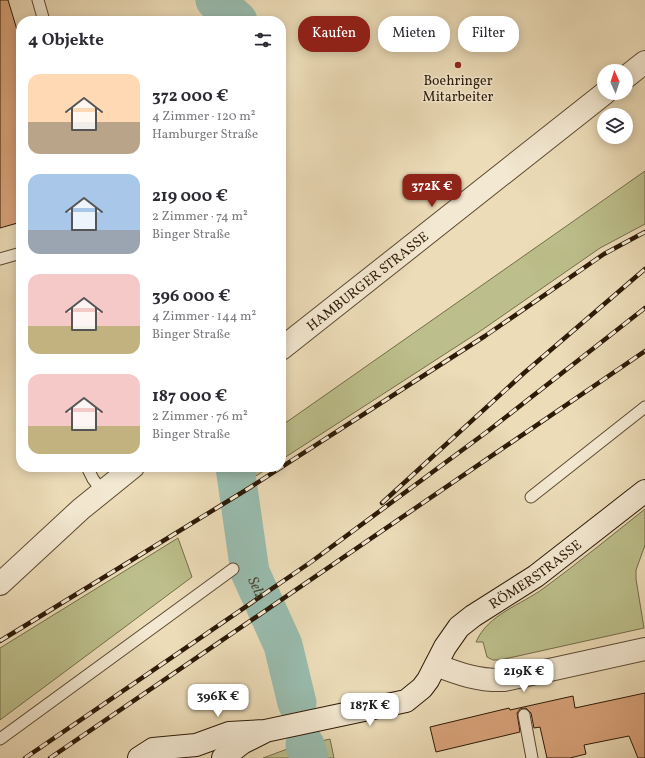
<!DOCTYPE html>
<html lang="de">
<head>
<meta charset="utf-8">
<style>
  :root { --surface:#fff; --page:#f7f7f7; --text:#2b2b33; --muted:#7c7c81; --accent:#8f2418 }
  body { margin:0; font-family:Vollkorn,serif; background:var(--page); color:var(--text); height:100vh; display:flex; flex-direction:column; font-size:15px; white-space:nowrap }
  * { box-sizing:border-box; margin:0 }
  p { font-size:13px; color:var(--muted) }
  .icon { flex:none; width:22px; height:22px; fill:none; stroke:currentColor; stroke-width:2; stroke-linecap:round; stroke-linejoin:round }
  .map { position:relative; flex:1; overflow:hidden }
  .details { position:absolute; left:16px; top:16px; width:270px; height:456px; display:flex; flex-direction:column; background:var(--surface); border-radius:16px; box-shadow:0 2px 10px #0003 }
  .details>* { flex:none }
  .hud { position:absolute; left:298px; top:16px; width:287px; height:36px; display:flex; gap:8px }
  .needle { width:26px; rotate:357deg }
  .fabs { position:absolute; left:597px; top:64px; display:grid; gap:8px }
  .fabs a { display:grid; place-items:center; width:36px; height:36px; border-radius:50%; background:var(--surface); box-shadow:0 2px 10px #0003; font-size:20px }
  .price { position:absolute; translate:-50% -34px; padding:0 9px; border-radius:8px; background:#fff; color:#222; font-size:13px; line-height:26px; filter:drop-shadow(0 1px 2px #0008) }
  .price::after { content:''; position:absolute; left:50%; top:24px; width:12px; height:9px; margin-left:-6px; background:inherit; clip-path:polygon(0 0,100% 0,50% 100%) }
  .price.active { background:var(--accent); color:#fff }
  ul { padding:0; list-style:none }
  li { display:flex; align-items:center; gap:12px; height:100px; padding:0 12px }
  li span { display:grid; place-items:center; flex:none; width:112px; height:80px; border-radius:12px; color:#555 }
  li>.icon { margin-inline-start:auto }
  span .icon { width:48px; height:48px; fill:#fffc; stroke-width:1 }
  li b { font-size:17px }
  h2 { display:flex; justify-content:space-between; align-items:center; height:48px; padding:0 12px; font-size:17px }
  .chip { padding:0 14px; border-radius:16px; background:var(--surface); box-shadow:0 2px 10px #0003; font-size:14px; line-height:36px }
  .chip.active { background:var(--accent); color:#fff }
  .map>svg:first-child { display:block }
</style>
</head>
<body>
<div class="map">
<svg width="645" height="758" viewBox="0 0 645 758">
  <rect width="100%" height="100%" fill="#ecdcb8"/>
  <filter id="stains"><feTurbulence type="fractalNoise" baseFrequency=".005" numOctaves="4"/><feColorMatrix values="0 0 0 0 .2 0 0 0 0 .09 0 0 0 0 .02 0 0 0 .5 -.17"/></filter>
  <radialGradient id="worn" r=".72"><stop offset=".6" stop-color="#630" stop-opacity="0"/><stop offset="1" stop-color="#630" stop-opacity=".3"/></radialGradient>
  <path fill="#bcbf8b" stroke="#746c49" d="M645 171V224L600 248 479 332 281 460V426Z
    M251 467H270L248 481Z
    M645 509V545L636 570V579L644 628 500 660H493L487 657 483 642H476C488 614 521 605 544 588 578 563 611 536 645 509Z
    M178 538 192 577 0 720V648Z
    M330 739 334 758H263L290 748Z"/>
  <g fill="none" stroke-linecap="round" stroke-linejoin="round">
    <g stroke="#99bcae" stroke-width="39">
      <path d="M215 0 238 21"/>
      <path id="s1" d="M235 467 250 572 283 645 297 703"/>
      <path d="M305 745 309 758"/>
    </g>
  </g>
  <path fill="#daa47c" stroke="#2d1a07" d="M0 0H8L21 43V222L0 228Z
    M645 693V758H638L629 736 584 745 586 754 570 758H547L540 727 534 728 531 713 526 708 520 709 517 713 520 732 436 752 430 727 509 708 510 710 573 696 575 708Z"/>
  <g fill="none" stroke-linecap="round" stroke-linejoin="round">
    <defs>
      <path id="service" d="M38 0 44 21
        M0 259 21 253
        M87 467 93 479 102 491
        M531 497 645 407
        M524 715 532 758
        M0 739 233 569"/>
      <g id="minor">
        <path d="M626 77 645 62"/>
        <path id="s2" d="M281 349 605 93"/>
        <path d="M0 584 81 509 133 467"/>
        <path d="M436 665C459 674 479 681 504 680L645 649"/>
      </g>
      <g id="secondary">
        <path id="s3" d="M139 758 153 749 196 745 229 733 265 731 406 701 422 688 428 680 445 647 459 627 473 616 536 576 645 491"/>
        <path d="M223 758 242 743 262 733"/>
      </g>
    </defs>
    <use href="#service" stroke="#5d4a33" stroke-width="13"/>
    <use href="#minor" stroke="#5d4a33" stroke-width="24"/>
    <use href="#secondary" stroke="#2d1a07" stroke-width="24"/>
    <use href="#service" stroke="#f3e8d1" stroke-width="11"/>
    <use href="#minor" stroke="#f3e8d1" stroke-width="22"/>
    <use href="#secondary" stroke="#f3e8d1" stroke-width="22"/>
    <defs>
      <path id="rail" d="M382 503 524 373 645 269
        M0 641 246 490 485 336 604 254 645 232
        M25 758 311 562 488 431 645 308
        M50 758 645 351"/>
    </defs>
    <use href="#rail" stroke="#2d1a07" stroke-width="4.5"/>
    <use href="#rail" stroke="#f3e8d1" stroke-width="3" stroke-dasharray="9" stroke-linecap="butt"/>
  </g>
  <circle fill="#8f2418" stroke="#f3e8d1" stroke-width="1.5" cx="458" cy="65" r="4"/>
  <g text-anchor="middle" stroke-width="3" stroke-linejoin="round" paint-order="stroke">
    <g font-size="14" fill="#2d1a07" stroke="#f3e8d1">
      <text x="458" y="85">Boehringer<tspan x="458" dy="16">Mitarbeiter</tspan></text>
    </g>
    <g font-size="14" fill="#2d1a07" stroke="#f3e8d1">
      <text dy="5" stroke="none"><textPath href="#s2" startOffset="110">HAMBURGER STRASSE</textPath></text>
      <text dy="5" stroke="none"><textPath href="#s3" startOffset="460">RÖMERSTRASSE</textPath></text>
    </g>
    <g font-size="15" font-style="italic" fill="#4d4b39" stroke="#f3e8d1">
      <text dy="5" stroke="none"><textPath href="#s1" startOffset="123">Selz</textPath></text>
    </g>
  </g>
  <rect width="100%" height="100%" filter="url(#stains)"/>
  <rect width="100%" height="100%" fill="url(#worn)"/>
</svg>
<div class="fabs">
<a><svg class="needle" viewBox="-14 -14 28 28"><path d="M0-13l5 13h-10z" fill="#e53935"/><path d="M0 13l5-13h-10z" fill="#7c7c81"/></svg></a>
<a><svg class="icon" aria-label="layers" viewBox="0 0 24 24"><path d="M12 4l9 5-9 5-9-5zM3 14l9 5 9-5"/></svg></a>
</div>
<b class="price active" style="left:432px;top:208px">372K €</b>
<b class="price" style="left:524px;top:693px">219K €</b>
<b class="price" style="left:218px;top:718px">396K €</b>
<b class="price" style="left:370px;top:727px">187K €</b>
<div class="hud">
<a class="chip active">Kaufen</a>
<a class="chip">Mieten</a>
<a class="chip">Filter</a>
</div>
<section class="details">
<h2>4 Objekte<svg class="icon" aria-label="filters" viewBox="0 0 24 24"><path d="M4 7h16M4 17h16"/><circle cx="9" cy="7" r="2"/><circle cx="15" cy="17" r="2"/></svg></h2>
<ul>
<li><span style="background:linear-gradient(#ffd9b3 60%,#b9a48a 0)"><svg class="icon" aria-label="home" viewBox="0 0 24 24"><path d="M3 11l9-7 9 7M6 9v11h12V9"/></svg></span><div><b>372 000 €</b><p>4 Zimmer · 120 m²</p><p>Hamburger Straße</p></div></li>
<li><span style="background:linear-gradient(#a9c7e8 70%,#9aa5b1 0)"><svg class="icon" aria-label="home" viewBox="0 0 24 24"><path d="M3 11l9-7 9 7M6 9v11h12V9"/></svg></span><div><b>219 000 €</b><p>2 Zimmer · 74 m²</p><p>Binger Straße</p></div></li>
<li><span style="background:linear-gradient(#f6c9c9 65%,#c2b280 0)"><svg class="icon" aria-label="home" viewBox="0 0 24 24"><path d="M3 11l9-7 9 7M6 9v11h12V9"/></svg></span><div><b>396 000 €</b><p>4 Zimmer · 144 m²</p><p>Binger Straße</p></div></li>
<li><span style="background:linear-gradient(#f6c9c9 65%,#c2b280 0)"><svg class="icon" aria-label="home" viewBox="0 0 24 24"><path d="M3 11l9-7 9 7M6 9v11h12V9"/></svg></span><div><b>187 000 €</b><p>2 Zimmer · 76 m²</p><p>Binger Straße</p></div></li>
</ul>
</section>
</div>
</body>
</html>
